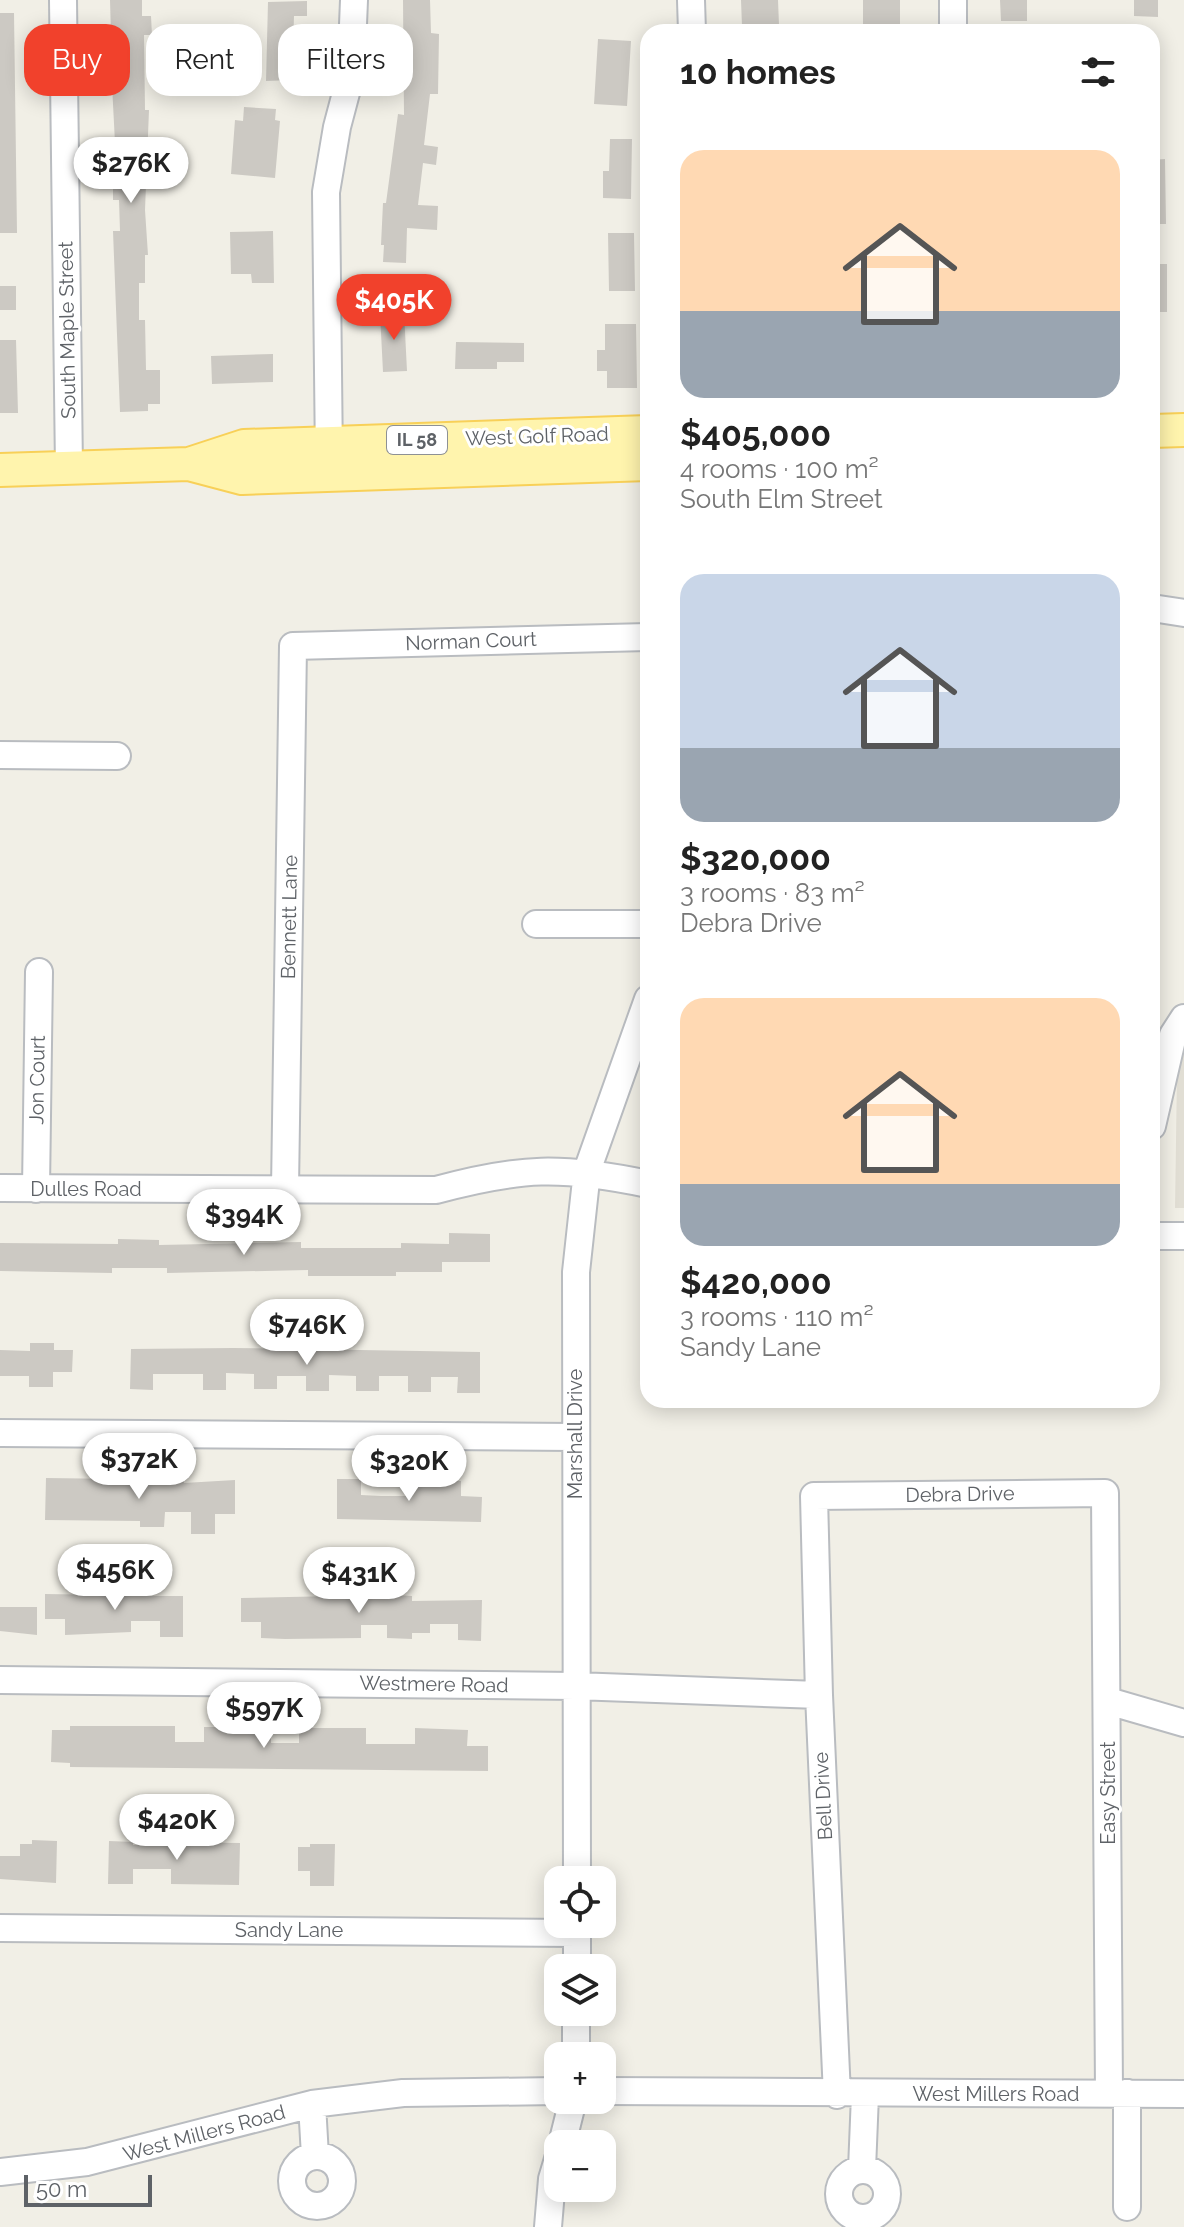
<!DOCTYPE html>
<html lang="en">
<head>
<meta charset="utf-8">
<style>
  :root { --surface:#fff; --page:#f6f6f6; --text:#222; --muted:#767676; --accent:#f1412c }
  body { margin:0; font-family:Raleway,sans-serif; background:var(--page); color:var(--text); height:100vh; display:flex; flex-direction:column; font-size:30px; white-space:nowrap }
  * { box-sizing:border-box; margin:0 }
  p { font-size:26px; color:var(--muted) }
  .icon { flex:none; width:44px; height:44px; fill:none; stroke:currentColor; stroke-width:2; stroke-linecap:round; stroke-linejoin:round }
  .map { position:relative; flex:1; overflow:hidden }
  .panel { position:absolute; left:640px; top:24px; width:520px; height:1384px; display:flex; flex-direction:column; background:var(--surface); border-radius:24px; box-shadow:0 4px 20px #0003 }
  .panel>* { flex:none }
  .hud { position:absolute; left:24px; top:24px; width:496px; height:72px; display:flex; gap:16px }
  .fabs { position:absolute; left:544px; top:1866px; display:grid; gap:16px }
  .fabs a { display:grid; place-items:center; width:72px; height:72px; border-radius:16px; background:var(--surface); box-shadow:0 4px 20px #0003; font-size:40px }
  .scale { position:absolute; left:24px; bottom:20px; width:128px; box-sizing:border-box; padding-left:8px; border:4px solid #5e6267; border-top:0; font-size:22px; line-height:28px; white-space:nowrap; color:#5e6267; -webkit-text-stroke:6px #fff; paint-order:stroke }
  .price { position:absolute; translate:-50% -68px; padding:0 18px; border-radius:28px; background:#fff; color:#222; font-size:26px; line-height:52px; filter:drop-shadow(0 2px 4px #0008) }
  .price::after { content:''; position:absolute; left:50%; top:48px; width:24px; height:18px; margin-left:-12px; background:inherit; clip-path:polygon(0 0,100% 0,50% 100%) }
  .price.selected { background:var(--accent); color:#fff }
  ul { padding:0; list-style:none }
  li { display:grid; align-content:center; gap:16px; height:424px; padding:0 40px }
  li span { display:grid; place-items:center; height:248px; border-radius:24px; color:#555 }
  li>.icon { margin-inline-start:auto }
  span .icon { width:144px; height:144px; fill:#fffc; stroke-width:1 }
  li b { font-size:34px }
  h2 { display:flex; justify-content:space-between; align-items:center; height:96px; padding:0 40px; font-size:34px }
  .pill { padding:0 28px; border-radius:24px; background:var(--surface); box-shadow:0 4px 20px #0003; font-size:28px; line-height:72px }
  .pill.selected { background:var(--accent); color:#fff }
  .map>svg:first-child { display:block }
</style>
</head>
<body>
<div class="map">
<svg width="1184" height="2227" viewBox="0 0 1184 2227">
  <rect width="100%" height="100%" fill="#f1efe6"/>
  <path fill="#e1ded4" d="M1184 1051V1208H1175L1177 1075Z"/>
  <path fill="#ccc9c3" d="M110 0H142V16H151L152 35H144L145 110H149L145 210 148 255H145V283H139V320H145L146 370H160V404H148V411L120 412 113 231H120L119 200H113V175H121V143H115L111 65H119V35H111Z
    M403 0H430L431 33 439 34 438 94H430L424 145 438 147 436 165 423 163 418 205 438 206 437 230 407 228 406 263 383 262 384 245H381L383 203H386L398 114 404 115Z
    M741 0H778L779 25 742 26Z
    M863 0H900V25L863 26Z
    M1000 0H1027V21H1001Z
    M1134 0H1158V17L1134 16Z
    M307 1V16H294L292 80 266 81 268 2Z
    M0 13H14L17 233H0Z
    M598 39 631 41 627 106 594 104Z
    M244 107 276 109 275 120 280 121 275 178 231 174 235 120 243 121Z
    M610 139H632L631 199 603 198V171H609Z
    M1165 159 1166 224H1152V160Z
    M273 231 274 283H252L251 274H231L230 232Z
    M608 233H634L635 291H609Z
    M1152 264H1167V312H1152Z
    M0 286H16V310H0Z
    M404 312 407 371 383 372 380 313Z
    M605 324H636L637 388H607V371H597V350H605Z
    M0 340H16L18 413H0Z
    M456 342 524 343V362H497V369H455Z
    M273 354V382L212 384 211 356Z
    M449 1233 490 1234V1262H442V1272H396V1276H308V1270L167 1273V1268H112V1273L0 1271V1243L118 1244V1239L159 1240V1245L301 1242V1248H401V1243L449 1244Z
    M30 1343H54V1350H73L72 1372H53V1387H29V1376H0V1350L30 1351Z
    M233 1348 480 1352V1393H457L458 1377H431V1392H408V1376H379V1391H356V1376L329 1375V1391H306V1376H277V1389H254V1374L226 1373V1390H203V1374H153V1390L130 1389 131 1349Z
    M46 1478 121 1479V1482L133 1485H159V1479H184V1483L235 1480V1514H215V1534H191V1512H165L164 1527H140V1521L45 1520Z
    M337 1479H361V1495L381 1496H408L409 1480 461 1481V1496L482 1497 481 1522 337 1519Z
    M336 1582H361V1593L412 1596V1601L482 1600 481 1641 458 1640V1624H430V1633H412V1639L387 1638V1625H361V1638L285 1639 261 1638V1622H241V1598L336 1596Z
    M107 1590 132 1591 131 1596H183V1637H160V1621H131V1632L65 1635V1619H45V1594L107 1595Z
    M0 1607H37V1635L0 1631Z
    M70 1726H175V1742H204V1727H271V1743H299V1728H366V1744H415V1728L468 1730 467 1746H488V1771L70 1767V1763L51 1762 52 1730H70Z
    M32 1840 57 1841 56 1883 0 1879V1856H20V1844H32Z
    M109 1841 133 1842V1845H171V1842L240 1843 239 1885 171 1884V1869H133V1884H108Z
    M310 1844H335L334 1886H310V1871H298V1847H310Z"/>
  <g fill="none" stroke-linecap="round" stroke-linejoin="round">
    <defs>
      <path id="minor" d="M63 0 69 468
        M691 0 692 32
        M953 0V32
        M329 461 326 192 337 127 351 74 354 0
        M1152 608 1184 613
        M0 755 117 756
        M536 924H648
        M1152 1126 1173 1035 1184 1018
        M0 1188 436 1190C520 1167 562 1166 648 1184
        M36 1189 39 972
        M285 1189 293 646 648 637
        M1152 1236H1184
        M0 1433 575 1437
        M0 1680 575 1686 819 1695
        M1108 1701 1184 1723
        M577 1880 576 1272 587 1171 648 999
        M0 1928 577 1933
        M577 1968V1924
        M576 2056V2012
        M602 2091 1184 2094
        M1127 2093V2207
        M837 2095 819 1695 814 1496 1105 1493 1109 2093
        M312 2104 315 2156
        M562 2144 573 2100
        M292 2181a25 25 0 1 1 50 0a25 25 0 1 1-50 0Z
        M862 2169 865 2095
        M839 2194a24 24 0 1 1 48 0a24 24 0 1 1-48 0Z
        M0 2172 87 2162 312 2104 403 2093 558 2091
        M548 2227 552 2179 558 2159"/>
      <path id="major" d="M1152 431 1184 430
        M189 464 242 478 648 464
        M0 470 189 464 244 446 648 432"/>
    </defs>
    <use href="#minor" stroke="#b9bcc0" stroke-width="30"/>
    <use href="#major" stroke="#f8d058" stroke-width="36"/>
    <use href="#minor" stroke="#fff" stroke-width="26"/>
    <use href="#major" stroke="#fff4ad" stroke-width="32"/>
  </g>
  <g text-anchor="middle" stroke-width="6" stroke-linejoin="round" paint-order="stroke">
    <rect fill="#fff" stroke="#8e9195" stroke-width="2" x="387" y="426" width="60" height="28" rx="6"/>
    <g font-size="18" font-weight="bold" fill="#5e6267">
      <text x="417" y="446">IL 58</text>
    </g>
    <g font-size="20" fill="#5e6267" stroke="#fff">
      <text transform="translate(67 330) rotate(-91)" y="7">South Maple Street</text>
      <text transform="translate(537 436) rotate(-2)" y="7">West Golf Road</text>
      <text transform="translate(471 641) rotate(-2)" y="7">Norman Court</text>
      <text transform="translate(289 917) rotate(-89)" y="7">Bennett Lane</text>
      <text transform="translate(37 1080) rotate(-89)" y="7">Jon Court</text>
      <text x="86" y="1196">Dulles Road</text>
      <text transform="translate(575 1434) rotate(-90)" y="7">Marshall Drive</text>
      <text transform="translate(960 1494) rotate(-1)" y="7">Debra Drive</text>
      <text transform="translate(434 1684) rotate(1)" y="7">Westmere Road</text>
      <text transform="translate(1108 1793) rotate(-90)" y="7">Easy Street</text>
      <text transform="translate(823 1796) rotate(-93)" y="7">Bell Drive</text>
      <text x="289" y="1937">Sandy Lane</text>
      <text x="996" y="2101">West Millers Road</text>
      <text transform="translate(204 2133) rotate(-15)" y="7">West Millers Road</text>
    </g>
  </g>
</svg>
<div class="fabs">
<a><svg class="icon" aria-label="locate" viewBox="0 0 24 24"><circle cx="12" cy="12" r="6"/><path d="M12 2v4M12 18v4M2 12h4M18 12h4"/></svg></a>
<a><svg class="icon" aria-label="layers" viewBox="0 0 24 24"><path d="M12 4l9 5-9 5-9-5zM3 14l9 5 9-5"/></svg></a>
<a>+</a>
<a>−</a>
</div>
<div class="scale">50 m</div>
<b class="price" style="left:131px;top:205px">$276K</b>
<b class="price selected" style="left:394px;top:342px">$405K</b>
<b class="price" style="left:244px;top:1257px">$394K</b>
<b class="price" style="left:307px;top:1367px">$746K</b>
<b class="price" style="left:139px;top:1501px">$372K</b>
<b class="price" style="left:409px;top:1503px">$320K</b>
<b class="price" style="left:115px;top:1612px">$456K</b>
<b class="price" style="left:359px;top:1615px">$431K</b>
<b class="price" style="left:264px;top:1750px">$597K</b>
<b class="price" style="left:177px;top:1862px">$420K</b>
<div class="hud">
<a class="pill selected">Buy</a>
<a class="pill">Rent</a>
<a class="pill">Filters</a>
</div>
<section class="panel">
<h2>10 homes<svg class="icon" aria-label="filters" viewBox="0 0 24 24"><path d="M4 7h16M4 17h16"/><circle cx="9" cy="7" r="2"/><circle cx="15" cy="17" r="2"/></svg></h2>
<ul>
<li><span style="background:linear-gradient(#ffd9b3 65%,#9aa5b1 0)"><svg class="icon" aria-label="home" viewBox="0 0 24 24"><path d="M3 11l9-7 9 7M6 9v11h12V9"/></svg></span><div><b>$405,000</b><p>4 rooms · 100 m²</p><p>South Elm Street</p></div></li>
<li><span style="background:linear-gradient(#c9d6e8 70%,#9aa5b1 0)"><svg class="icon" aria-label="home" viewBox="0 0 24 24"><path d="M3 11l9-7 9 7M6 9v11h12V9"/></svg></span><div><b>$320,000</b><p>3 rooms · 83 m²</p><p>Debra Drive</p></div></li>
<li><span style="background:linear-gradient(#ffd9b3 75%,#9aa5b1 0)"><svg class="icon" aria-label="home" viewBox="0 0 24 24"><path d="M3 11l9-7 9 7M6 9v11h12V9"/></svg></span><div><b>$420,000</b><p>3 rooms · 110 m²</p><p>Sandy Lane</p></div></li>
</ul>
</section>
</div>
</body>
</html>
